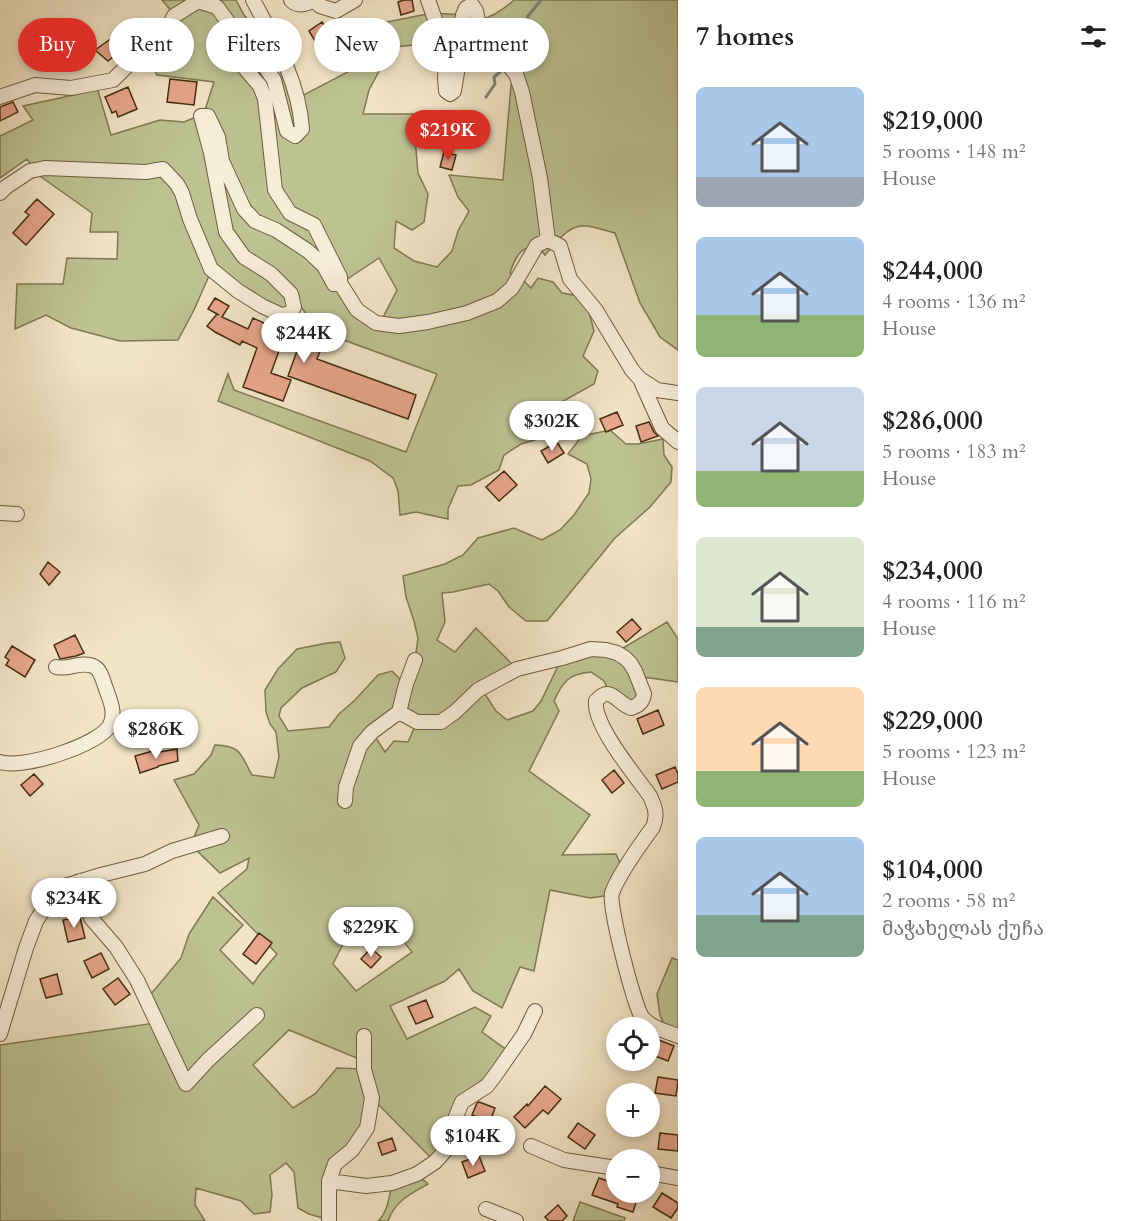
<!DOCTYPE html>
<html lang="en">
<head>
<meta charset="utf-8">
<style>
  :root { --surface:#fff; --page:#f2f2f2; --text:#222; --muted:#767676; --accent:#d93025 }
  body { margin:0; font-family:Cardo,"Noto Serif Georgian",serif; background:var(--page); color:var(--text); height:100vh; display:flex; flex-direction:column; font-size:22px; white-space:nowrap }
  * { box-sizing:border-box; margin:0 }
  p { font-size:20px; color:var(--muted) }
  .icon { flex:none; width:33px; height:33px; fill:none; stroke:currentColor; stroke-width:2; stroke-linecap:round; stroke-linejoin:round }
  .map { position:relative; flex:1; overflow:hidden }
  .sheet { display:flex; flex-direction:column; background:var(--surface); width:450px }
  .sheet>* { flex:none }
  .hud { position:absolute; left:18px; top:18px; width:570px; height:54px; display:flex; gap:12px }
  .tools { position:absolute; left:606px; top:1017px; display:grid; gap:12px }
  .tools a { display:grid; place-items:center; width:54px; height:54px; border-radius:50%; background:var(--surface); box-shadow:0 3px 9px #0003; font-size:30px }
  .price { position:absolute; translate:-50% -51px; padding:0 14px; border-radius:21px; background:#fff; color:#222; font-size:20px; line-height:39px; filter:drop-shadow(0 2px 3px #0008) }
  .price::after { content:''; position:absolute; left:50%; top:36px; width:18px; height:14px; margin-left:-9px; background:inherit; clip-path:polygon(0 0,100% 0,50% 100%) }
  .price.active { background:var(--accent); color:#fff }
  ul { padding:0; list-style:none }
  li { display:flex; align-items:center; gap:18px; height:150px; padding:0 18px }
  li span { display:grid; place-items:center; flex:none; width:168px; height:120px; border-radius:9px; color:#555 }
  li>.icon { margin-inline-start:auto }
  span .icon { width:72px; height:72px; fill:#fffc; stroke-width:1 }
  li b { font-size:26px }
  h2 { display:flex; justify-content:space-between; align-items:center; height:72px; padding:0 18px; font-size:26px }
  .tag { padding:0 21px; border-radius:27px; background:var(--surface); box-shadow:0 3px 9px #0003; font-size:21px; line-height:54px }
  .tag.active { background:var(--accent); color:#fff }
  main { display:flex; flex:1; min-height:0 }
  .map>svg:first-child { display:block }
</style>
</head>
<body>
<main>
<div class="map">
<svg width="678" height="1221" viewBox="0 0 678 1221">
  <rect width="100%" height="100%" fill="#f2e5c6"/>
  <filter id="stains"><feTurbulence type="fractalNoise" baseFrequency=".00333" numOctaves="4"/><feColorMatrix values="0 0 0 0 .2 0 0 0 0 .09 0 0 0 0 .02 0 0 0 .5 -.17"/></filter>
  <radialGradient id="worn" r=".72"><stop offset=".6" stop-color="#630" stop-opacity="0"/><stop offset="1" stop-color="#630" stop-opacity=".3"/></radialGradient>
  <path fill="#bdc393" stroke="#817852" stroke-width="1.5" fill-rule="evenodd" d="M162 0H236L244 15 253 26 269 28 296 99 394 48 382 23 432 13 463 15 457 68 443 42 395 47 383 64 369 90 363 114H413L418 173 428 194 424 222 412 230 396 221 394 248 414 261 437 267 452 251 458 231 469 211 458 197 449 175 503 180 511 85 518 83 478 21C492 17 503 10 514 0H678V350L660 337 640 303 615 233C606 231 596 227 587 226 568 224 556 243 545 255L540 249C537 249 533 248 529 248 518 249 513 264 510 273L523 280 531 288 538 278 553 282 562 293 585 297 594 331 583 356 598 371 594 384 549 409 573 430 557 436 541 438 521 444 504 455 499 470 471 485 458 486 448 509V519L416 512 400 515 398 491 393 478 370 461 218 401 228 374 234 390 406 452 437 374 319 331 293 296 284 315 212 269 194 310 178 340 120 341 71 328 46 315 15 329 17 284H63L67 258 117 259 118 232H90L92 213 37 174 27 159 0 178V136L33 120 23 106 78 94 96 84 111 135 160 120 184 122 196 117 205 110 214 82 157 75 149 60 164 52 179 20ZM379 258 397 290 380 323 340 284Z
    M610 430 626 444H638L663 439 664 455 672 467 671 482 650 507 615 538 547 621H526L509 607 498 591 489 584 453 592 442 593 445 622 437 640 455 652 476 628 517 669 479 690 485 694 496 711 507 720 533 711 541 701 562 658 618 651 667 622 678 639V682L636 676 641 689 632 704 608 690 604 681 591 672C569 674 563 681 554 701L559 711 529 771 590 815 562 855 616 854 624 872 611 895 590 898 550 890 534 971 520 967 502 1008 473 991 459 969 445 981 390 1006 407 1039 475 1007 491 1016 482 1032 511 1053 462 1102 435 1162 372 1098 367 1128 335 1164 330 1220 309 1214 298 1208 294 1172 286 1163 270 1175 272 1195 270 1212 254 1214 241 1201 196 1188 195 1205 205 1221H0V1045L156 1023 146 1000 181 958 189 934 213 897 243 925 220 950 253 984 260 974 277 954 218 893 247 869 249 858 220 873 191 845 199 825 174 780 194 774 211 755 215 745C242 746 240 754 252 775L274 778 279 757 276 732 270 724 266 712 265 690 278 669 297 649 327 643 340 642 345 658 336 672 302 688 281 708 279 716 288 731 329 727 339 714 355 700 378 675 392 671 405 684 415 660 418 638 414 621 406 597 403 576 445 564 463 555 478 538 514 528 542 540 560 530 574 515 589 493 591 479 587 464 568 454 582 436ZM399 712 417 722 408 742 394 741 385 752 372 732ZM362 926 371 928 382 936H393L404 942 412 952 356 991 333 964 350 930ZM289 1030 364 1061 363 1069 337 1068 315 1094 293 1108 253 1065Z
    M672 958 678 960V1036L667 1032 660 1015 657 994Z
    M417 1174 428 1184C410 1194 395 1201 388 1221H378C388 1212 389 1197 392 1183Z
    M580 1202 625 1218 624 1221H573Z"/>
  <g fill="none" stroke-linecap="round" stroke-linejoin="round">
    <path stroke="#7a8377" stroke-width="3" d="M507 56 510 41 514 34 526 24 528 16 541 0
      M486 97 495 84 494 77 505 68"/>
  </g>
  <path fill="#e7a68d" stroke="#452c10" stroke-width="1.5" d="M404 0H412L414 11 401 15 398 2Z
    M322 22 330 35 348 24 367 54 354 62 341 42 323 54 309 31Z
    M115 36 125 47 108 61 95 50Z
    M170 79 197 82 194 105 167 102Z
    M128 87 137 109 118 117 116 111 112 113 105 97Z
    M13 102 18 112 0 121V107Z
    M475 119 476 135 464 136 462 120Z
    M444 152 456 155 452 170 440 167Z
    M37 199 54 214 26 245 13 233 29 215 25 212Z
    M215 298 229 306 222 317 248 329 253 318 266 324 268 319 296 328 298 322 313 327 310 333 313 334 310 342 322 346 317 359 416 395 408 419 288 376 297 351 281 345 271 373 291 380 283 401 243 387 257 348 242 341 240 345 215 332 207 326 217 314 219 315 208 309Z
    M617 412 623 425 606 432 600 419Z
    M649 422 654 432 658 436 641 442 636 426Z
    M557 442 564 453 548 463 541 451Z
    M504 471 517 485 499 501 486 487Z
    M48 562 60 572 49 585 40 574Z
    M632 619 641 629 626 642 617 632Z
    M75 635 84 653 76 656 60 659 54 645Z
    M12 646 35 660 25 677 6 665 9 660 5 657Z
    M658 710 664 725 643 734 637 719Z
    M177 749 178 761 158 766V767L140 773 135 756 153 751 154 753Z
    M675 767 678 774V782L662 789 656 775Z
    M614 770 624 783 612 793 602 780Z
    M34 774 43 784 30 796 21 785Z
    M80 917 85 938 68 942 63 920Z
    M259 933 272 943 256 964 243 954Z
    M371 948 381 957 371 968 361 959Z
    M101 953 109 969 92 978 84 961Z
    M57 974 62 994 46 998 40 979Z
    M118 978 130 994 115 1005 103 989Z
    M426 1000 433 1017 416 1024 408 1007Z
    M654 1038 674 1046 668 1061 650 1054Z
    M658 1077 678 1080 676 1096 655 1093Z
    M545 1086 561 1099 548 1114 543 1110 525 1128 514 1117 527 1104 528 1106Z
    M479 1102 495 1108 490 1122 472 1115 477 1103Z
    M578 1123 595 1135 585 1149 568 1137Z
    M660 1133 678 1135V1151L658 1149Z
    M392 1138 396 1150 382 1155 378 1143Z
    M479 1156 485 1171 468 1178 462 1162Z
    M599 1178 616 1184V1192H627L638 1196 633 1212 617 1207 618 1204 592 1195Z
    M662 1193 678 1203V1208L671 1218 653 1207Z
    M558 1205 567 1216 562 1221H549L545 1217Z"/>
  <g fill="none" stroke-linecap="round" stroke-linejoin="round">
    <defs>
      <path id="minor" d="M253 0C275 41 299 82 302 129L295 136 287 131 274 80 257 55 252 51 245 49 237 59 260 86 265 99 275 190 290 213 314 225 340 277V283L357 310 376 323 399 326 428 322 467 313 497 301 512 288 537 245 548 240
        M291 0C296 6 302 5 308 3L309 0
        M313 0 320 6 336 11 355 0
        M428 0 443 42 446 57 445 78 446 91 450 94 454 91 461 48V28L463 15 466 8 472 5 476 11 478 21 483 36 516 74 522 92 540 178 548 240
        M0 97 35 85 71 88 113 80 132 61 158 47 174 16 198 1 217 7 236 33 245 49
        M0 193 6 187 30 171 45 168 146 172 163 169 177 184 182 193 190 219 211 269 238 291 262 306 279 314 284 315 290 313 294 307 291 294 271 274 244 257 226 232 211 153 201 116H208L218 137 222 161 244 209 255 221 276 230 308 251 324 266 334 284 340 283
        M548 240 560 246 570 279 595 309 632 370 640 379 657 390 678 393
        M640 379 662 428 678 442
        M0 513 17 514
        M399 712 417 722H441L455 712 478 690 517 669 562 658 591 649 606 650 617 653 625 658 630 663 635 671 644 694C643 702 638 706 631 708 616 703 611 684 596 701 593 725 635 775 650 796 655 807 658 815 653 827 642 842 618 876 612 893 608 905 634 1005 642 1017 651 1028 666 1031 678 1036
        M0 762C21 770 100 745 110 725 116 713 110 700 106 689 103 681 101 669 93 666 81 661 68 670 56 667
        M345 801 346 787 360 746 372 732 399 712 406 684 415 660
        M80 881 91 918 116 947 137 980 186 1084 208 1060 257 1015
        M0 1034 26 948 36 921 50 900 65 886 101 875 145 864 172 851 222 836
        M531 1146 564 1160 616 1168
        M650 1173 678 1178
        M329 1181 366 1186 392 1183 417 1174 435 1162 445 1151 452 1126 462 1102 487 1086 496 1074 524 1034 535 1011
        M486 1209 516 1221
        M329 1221V1181L335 1164 352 1150 367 1128 372 1098 364 1069V1036"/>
    </defs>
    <use href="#minor" stroke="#705a3e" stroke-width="16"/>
    <use href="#minor" stroke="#f7eeda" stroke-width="14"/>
  </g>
  <rect width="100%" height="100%" filter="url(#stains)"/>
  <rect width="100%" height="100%" fill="url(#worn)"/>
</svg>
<div class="tools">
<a><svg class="icon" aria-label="locate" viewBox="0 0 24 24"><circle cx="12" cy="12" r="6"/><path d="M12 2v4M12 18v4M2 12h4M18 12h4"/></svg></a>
<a>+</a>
<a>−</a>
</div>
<b class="price active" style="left:448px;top:161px">$219K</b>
<b class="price" style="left:304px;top:364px">$244K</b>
<b class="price" style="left:552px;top:452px">$302K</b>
<b class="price" style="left:156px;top:760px">$286K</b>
<b class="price" style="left:74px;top:929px">$234K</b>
<b class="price" style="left:371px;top:958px">$229K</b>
<b class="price" style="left:473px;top:1167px">$104K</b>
<div class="hud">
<a class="tag active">Buy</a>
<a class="tag">Rent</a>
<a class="tag">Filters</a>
<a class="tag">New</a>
<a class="tag">Apartment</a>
</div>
</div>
<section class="sheet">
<h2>7 homes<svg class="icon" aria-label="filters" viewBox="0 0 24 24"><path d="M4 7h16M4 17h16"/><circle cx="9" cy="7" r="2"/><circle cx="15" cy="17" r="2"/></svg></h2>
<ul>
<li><span style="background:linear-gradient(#a9c7e8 75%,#9aa5b1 0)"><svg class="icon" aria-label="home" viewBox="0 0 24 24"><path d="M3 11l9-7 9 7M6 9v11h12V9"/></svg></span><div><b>$219,000</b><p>5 rooms · 148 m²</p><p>House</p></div></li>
<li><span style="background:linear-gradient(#a9c7e8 65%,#8fb573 0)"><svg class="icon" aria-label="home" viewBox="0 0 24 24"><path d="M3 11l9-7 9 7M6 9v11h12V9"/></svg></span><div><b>$244,000</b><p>4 rooms · 136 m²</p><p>House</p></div></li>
<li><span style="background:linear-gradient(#c9d6e8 70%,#8fb573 0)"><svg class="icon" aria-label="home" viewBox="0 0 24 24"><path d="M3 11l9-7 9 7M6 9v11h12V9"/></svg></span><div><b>$286,000</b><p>5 rooms · 183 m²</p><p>House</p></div></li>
<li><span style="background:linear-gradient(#dfe7d0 75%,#7fa58c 0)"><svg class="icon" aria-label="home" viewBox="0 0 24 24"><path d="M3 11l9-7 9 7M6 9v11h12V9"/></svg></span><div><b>$234,000</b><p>4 rooms · 116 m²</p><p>House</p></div></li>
<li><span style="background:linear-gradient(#ffd9b3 70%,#8fb573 0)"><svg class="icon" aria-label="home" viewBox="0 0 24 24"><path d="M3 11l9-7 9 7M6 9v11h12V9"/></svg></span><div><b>$229,000</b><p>5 rooms · 123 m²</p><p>House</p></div></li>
<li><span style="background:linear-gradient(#a9c7e8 65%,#7fa58c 0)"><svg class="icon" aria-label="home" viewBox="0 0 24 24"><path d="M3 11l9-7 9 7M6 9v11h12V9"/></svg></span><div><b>$104,000</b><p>2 rooms · 58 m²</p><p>მაჭახელას ქუჩა</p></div></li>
</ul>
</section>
</main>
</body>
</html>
